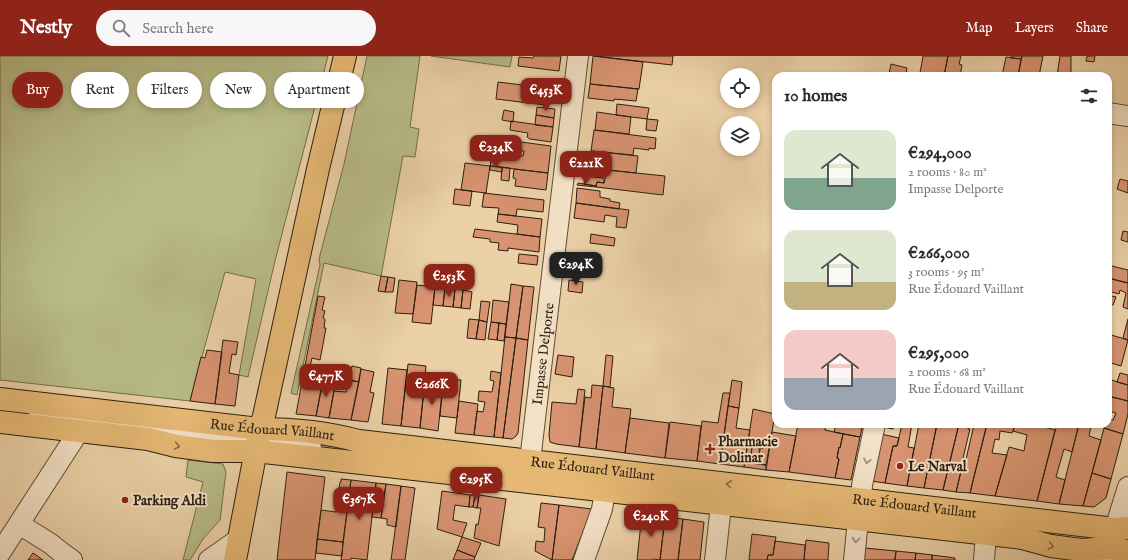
<!DOCTYPE html>
<html lang="en">
<head>
<meta charset="utf-8">
<style>
  :root { --surface:#fff; --page:#f7f7f7; --text:#2b2b33; --muted:#7c7c81; --accent:#8f2418 }
  body { margin:0; font-family:"IM FELL English",serif; background:var(--page); color:var(--text); height:100vh; display:flex; flex-direction:column; font-size:15px; white-space:nowrap }
  * { box-sizing:border-box; margin:0 }
  p { font-size:13px; color:var(--muted) }
  .icon { flex:none; width:22px; height:22px; fill:none; stroke:currentColor; stroke-width:2; stroke-linecap:round; stroke-linejoin:round }
  .map { position:relative; flex:1; overflow:hidden }
  .drawer { position:absolute; left:772px; top:16px; width:340px; height:356px; display:flex; flex-direction:column; background:var(--surface); border-radius:12px; box-shadow:0 2px 6px #0003 }
  .drawer>* { flex:none }
  .top-card { position:absolute; left:12px; top:16px; width:380px; height:36px; display:flex; gap:8px }
  .controls { position:absolute; left:720px; top:12px; display:grid; gap:8px }
  .controls a { display:grid; place-items:center; width:40px; height:40px; border-radius:50%; background:var(--surface); box-shadow:0 2px 6px #0003; font-size:20px }
  .price { position:absolute; translate:-50% -34px; padding:0 9px; border-radius:8px; background:var(--accent); color:#fff; font-size:13px; line-height:26px; filter:drop-shadow(0 1px 2px #0008) }
  .price::after { content:''; position:absolute; left:50%; top:24px; width:12px; height:9px; margin-left:-6px; background:inherit; clip-path:polygon(0 0,100% 0,50% 100%) }
  .price.current { background:#222; color:#fff }
  ul { padding:0; list-style:none }
  li { display:flex; align-items:center; gap:12px; height:100px; padding:0 12px }
  li span { display:grid; place-items:center; flex:none; width:112px; height:80px; border-radius:12px; color:#555 }
  li>.icon { margin-inline-start:auto }
  span .icon { width:48px; height:48px; fill:#fffc; stroke-width:1 }
  li b { font-size:17px }
  h2 { display:flex; justify-content:space-between; align-items:center; height:48px; padding:0 12px; font-size:17px }
  .chip { padding:0 14px; border-radius:18px; background:var(--surface); box-shadow:0 2px 6px #0003; font-size:14px; line-height:36px }
  .chip.current { background:var(--accent); color:#fff }
  header { display:flex; align-items:center; gap:24px; box-sizing:border-box; height:56px; padding:0 20px; background:var(--accent); color:#fff }
  header strong { font-size:19px }
  nav { display:flex; gap:22px; margin-inline-start:auto; font-size:14px }
  .search { width:280px; height:36px; background:var(--page); display:flex; align-items:center; gap:10px; box-sizing:border-box; padding:0 14px; border-radius:22px; color:var(--muted); font-size:15px }
  .map>svg:first-child { display:block }
</style>
</head>
<body>
<header>
<strong>Nestly</strong>
<div class="search"><svg class="icon" aria-label="search" viewBox="0 0 24 24"><circle cx="10" cy="10" r="6"/><path d="M15 15l6 6"/></svg>Search here</div>
<nav><a>Map</a><a>Layers</a><a>Share</a></nav>
</header>
<div class="map">
<svg width="1128" height="504" viewBox="0 0 1128 504">
  <rect width="100%" height="100%" fill="#ecd1a7"/>
  <filter id="stains"><feTurbulence type="fractalNoise" baseFrequency=".005" numOctaves="4"/><feColorMatrix values="0 0 0 0 .2 0 0 0 0 .09 0 0 0 0 .02 0 0 0 .5 -.17"/></filter>
  <radialGradient id="worn" r=".72"><stop offset=".6" stop-color="#630" stop-opacity="0"/><stop offset="1" stop-color="#630" stop-opacity=".3"/></radialGradient>
  <path fill="#b8bc87" stroke="#726d4c" d="M0 0H328L275 205 248 321 239 319 256 223 225 216 190 345 0 324Z
    M367 0H420L410 71 419 73 415 101 403 100 381 220 324 207 297 339 291 337 320 209 319 203 344 108Z
    M431 0H512L510 11Z
    M188 404 223 408 226 416 220 464 203 483 190 504H183L203 426 186 421Z"/>
  <path fill="#d89370" stroke="#2c1e11" d="M534 0H561L559 15 518 10 519 1 533 2Z
    M593 0 643 6 639 33 590 28Z
    M594 0H673L672 9Z
    M923 0H948L944 20 920 17Z
    M948 0H961L959 8 962 9 960 20H944Z
    M1011 0H1022L1021 3 1011 2Z
    M1022 0H1043L1039 20H1018Z
    M1060 0H1071V20H1057Z
    M1087 0H1095L1094 6 1086 5Z
    M1006 1 1021 3 1018 20H1002Z
    M891 8 907 12 906 20 889 18Z
    M498 26 547 32 545 49 496 43Z
    M590 28 638 33 636 45 614 43V45L588 42Z
    M617 48 649 52 647 63 616 59Z
    M537 51 555 53 554 62 536 59Z
    M504 54 514 56 513 66 502 64Z
    M597 56 631 61 629 78 595 74Z
    M536 59 554 62 553 71 535 69Z
    M647 63 658 64 656 75 646 74Z
    M511 65 553 71 551 86 530 83 527 81 528 77 510 74Z
    M594 74 656 82 655 93 649 92V94L634 92 633 99 591 95Z
    M491 82 551 90 548 117 490 110 492 100 512 102V98L523 100 524 95 490 91Z
    M591 95 638 100 636 117 608 114 609 105 590 103Z
    M465 107 490 110 486 137 461 134Z
    M490 110 502 111V116L490 114Z
    M502 111 510 112 509 125 501 124Z
    M514 113 548 117 546 134 515 130 516 123 513 122Z
    M607 114 665 120 663 139 596 131 597 126 604 127Z
    M585 120 604 122V127L597 126 596 130 584 128Z
    M1120 123 1128 125V137L1117 133Z
    M578 127 596 130V131L577 129Z
    M577 132 600 135V141L610 143V145L620 147 619 153 576 147Z
    M455 133 472 135 470 150 453 148Z
    M484 137 544 144 543 156 517 153 516 160 498 158 499 152 482 151Z
    M576 147 629 154 626 172 616 171 617 161 605 159 604 166 574 162Z
    M498 158 542 163 540 181 517 178 518 169 497 166Z
    M475 173 540 181 539 196 508 192V195L498 194 499 187 490 186V183L473 181Z
    M1123 175 1128 176V186L1121 184Z
    M591 178 615 182 614 190 590 187Z
    M519 198 538 200 537 209 518 207Z
    M1108 209 1128 214V227L1108 222Z
    M381 220 388 221 385 236 378 235Z
    M388 221 395 222 393 236H385Z
    M1108 222 1128 227V253L1123 251 1126 237 1120 234 1119 238 1108 235Z
    M399 224 417 226 413 258 395 257Z
    M569 224 583 226 582 237 568 235Z
    M511 228 523 230 516 282 505 281Z
    M417 229 435 231 431 268 412 266Z
    M523 230 534 231 528 284 516 282Z
    M435 231 445 232 443 250 433 249Z
    M445 232 455 233 453 251 443 250Z
    M455 233 463 234 461 252 453 251Z
    M463 234 472 236 470 253 461 252Z
    M1108 239 1116 241 1113 249 1108 248Z
    M318 240 325 241 322 254 325 255 323 262 325 263 324 272H326L320 304 312 302 308 319 319 321 317 333H321L316 360 296 358Z
    M493 244 509 246 506 268 491 266Z
    M481 245 490 246 487 266 479 264Z
    M469 263 479 264 476 283 467 282Z
    M1128 263V284L1123 282Z
    M479 264 487 266 485 284 476 283Z
    M491 266 499 267 497 284 488 283Z
    M499 267 506 268 504 285 497 284Z
    M1108 278 1128 284 1121 310 1108 306Z
    M505 281 516 282 503 382 494 381Z
    M516 282 528 284 518 377 516 380 512 383 503 382Z
    M223 284 238 286 236 299 232 298 229 317 239 319 235 350 215 348Z
    M207 294 222 296 215 348 190 345 201 301 205 302Z
    M558 299 574 301 572 321 555 318Z
    M606 299 613 300 610 331 603 330Z
    M408 308 426 310 420 372 401 370Z
    M352 310 361 312 359 326 349 324Z
    M388 312 407 314 401 370 382 368Z
    M361 313 374 316 370 336 374 337 368 366 351 364Z
    M491 315 501 317 494 381 474 379 477 355 483 356 485 346 478 345 479 335 492 336 494 325 490 324Z
    M1120 317 1128 319V329L1117 326Z
    M324 321 336 323 329 362 316 360Z
    M444 322 453 323 452 328 443 327Z
    M453 323 461 324 457 362 440 360 443 327 452 328Z
    M1108 323 1128 329V345L1112 341 1108 339Z
    M349 324 359 326 351 364 329 362 334 335 346 336Z
    M732 324 742 326 739 352 728 350Z
    M425 325 443 327 438 375 420 372Z
    M592 329 603 330 596 393 579 391 585 341 591 342Z
    M603 330 614 332 612 351 631 353 625 397 596 393Z
    M578 333 585 334 579 391 556 388 550 386 549 379 552 346 576 348Z
    M723 337H730L720 408 697 405 702 365 718 367Z
    M1112 341 1128 345V358L1123 378 1104 372 1105 368H1108V363L1113 364 1116 357 1108 355Z
    M459 345 478 348 474 379 455 377Z
    M728 350 739 352 736 372 750 374 744 411 720 408Z
    M753 353 775 358 770 387H765L763 392 752 391 750 407 766 409V414L744 411Z
    M630 362 669 367 665 402 625 397Z
    M670 366 701 370 697 405 665 402Z
    M798 368H826L825 374 843 378 840 392 839 391 837 402 839 403 835 422 789 416Z
    M836 368 862 372 860 381 834 376Z
    M883 368H894L893 373 883 371Z
    M902 368H912L908 391 914 392 907 430 885 427 893 390H897Z
    M919 368H937L924 432 907 430Z
    M937 368H959L943 434 924 432Z
    M959 368H969L968 373H970L963 402 964 403 956 436 943 434Z
    M980 368H987L970 437 956 436 964 403H966L974 369 979 370Z
    M987 368H1004L1015 370 1012 377 1000 375 999 384 995 383 992 397 1007 399 995 440 970 437Z
    M1015 368H1034L1055 374 1037 445 995 440 1009 391 1024 395 1025 389 1027 379 1013 375Z
    M1057 368H1079L1072 396 1064 393 1056 421 1065 424 1059 448 1037 445Z
    M1079 368H1095L1094 370H1091L1089 380 1101 384 1083 450 1059 448Z
    M1104 372 1123 378 1111 423 1092 417Z
    M772 376 796 380 789 416 766 414Z
    M843 378 860 381 851 424 835 422 839 403 837 402 839 391 840 392Z
    M881 378 899 382 897 390H893L885 427 871 425Z
    M765 387H770L766 409 758 408 760 392H763Z
    M752 391 760 392 758 408 750 407Z
    M287 416 325 421 315 504H277Z
    M1092 417 1111 423 1106 442 1094 451 1083 450Z
    M341 423 351 424 343 486 317 483 321 454 336 456 340 426H341Z
    M351 424 376 427 367 504 351 502V504H341Z
    M376 427 386 428 381 462 372 461Z
    M386 428 401 430 396 471 387 469V463L381 462Z
    M401 430 415 432 405 504H391Z
    M442 435 470 439 469 451 455 449 453 464 467 467 462 481 437 473Z
    M470 439H475L473 451H469Z
    M475 439H479L477 452 473 451Z
    M479 439 506 443 499 490 474 482 476 468 478 469 481 452H477Z
    M541 447 559 449 552 504 535 495 536 485 544 486 545 472 538 471Z
    M559 449 592 453 572 504H552Z
    M642 458 665 461 660 504 653 503 651 504H637Z
    M665 461 683 463 678 504H660Z
    M683 463 704 466 700 504H678Z
    M752 478 776 481 773 499H768L767 504H749Z
    M462 481 481 487 475 501 457 494Z
    M317 483 343 486 342 500 316 497Z
    M806 484 829 487 828 504H804Z
    M775 485 805 489 804 504H806H767L768 499H773Z
    M865 492 896 495 895 504H864Z
    M457 494 475 501 474 504H453Z
    M896 495 916 497 915 504H895Z
    M33 497 43 504H28Z
    M916 497 932 499V504H915Z
    M932 499 955 502V504H932Z"/>
  <g fill="none" stroke-linecap="round" stroke-linejoin="round">
    <defs>
      <g id="minor">
        <path d="M1108 57 1128 60"/>
        <path d="M28 369 49 360 215 380 252 394"/>
        <path d="M260 373 287 389 311 391"/>
        <path id="s1" d="M530 405 578 0"/>
        <path d="M861 443 862 429 875 368"/>
        <path d="M19 468 51 488 62 497 72 504"/>
        <path d="M0 497 79 375"/>
        <path d="M209 504 239 483"/>
        <path d="M584 504 602 453 605 436"/>
        <path d="M715 504 721 449 737 444"/>
        <path d="M854 504 858 464"/>
        <path d="M984 504 986 478"/>
        <path d="M1106 504 1109 492 1128 431"/>
      </g>
      <g id="major">
        <path id="s2" d="M0 343 260 373C295 373 325 376 359 385L1115 473 1128 472"/>
        <path d="M0 366 148 383 176 390 213 395H255L1022 482 1051 490 1081 494 1109 492 1128 495"/>
        <path d="M235 504 260 373 264 360 318 113 345 0"/>
      </g>
    </defs>
    <use href="#minor" stroke="#5c4b36" stroke-width="22"/>
    <use href="#major" stroke="#2c1e11" stroke-width="24"/>
    <use href="#minor" stroke="#f3e1c6" stroke-width="20"/>
    <use href="#major" stroke="#e6b874" stroke-width="22"/>
  </g>
  <defs><path id="oneway-chevron" d="M-2-3.5L2.5 0L-2 3.5" fill="none" stroke-width="1.6" stroke-linecap="round" stroke-linejoin="round"/></defs>
  <g stroke="#896b42">
    <use href="#oneway-chevron" transform="translate(177 390) rotate(10)"/>
    <use href="#oneway-chevron" transform="translate(729 428) rotate(-173)"/>
    <use href="#oneway-chevron" transform="translate(1051 490) rotate(11)"/>
  </g>
  <g stroke="#998975">
    <use href="#oneway-chevron" transform="translate(867 405) rotate(102)"/>
    <use href="#oneway-chevron" transform="translate(856 484) rotate(95)"/>
  </g>
  <g fill="#8f2418" stroke="#f3e1c6" stroke-width="1.5">
    <path d="M708 387h4v4h4v4h-4v4h-4v-4h-4v-4h4z"/>
    <circle cx="900" cy="410" r="4"/>
    <circle cx="125" cy="444" r="4"/>
  </g>
  <g text-anchor="middle" stroke-width="4" stroke-linejoin="round" paint-order="stroke">
    <g font-size="14" fill="#2c1e11" stroke="#f3e1c6">
      <text dy="5" stroke="none"><textPath href="#s1" startOffset="108">Impasse Delporte</textPath></text>
      <text dy="5" stroke="none"><textPath href="#s2" startOffset="274">Rue Édouard Vaillant</textPath></text>
      <text dy="5" stroke="none"><textPath href="#s2" startOffset="597">Rue Édouard Vaillant</textPath></text>
      <text dy="5" stroke="none"><textPath href="#s2" startOffset="921">Rue Édouard Vaillant</textPath></text>
    </g>
    <g font-size="14" font-weight="bold" fill="#2c1e11" stroke="#f3e1c6" text-anchor="start">
      <text x="718" y="390">Pharmacie<tspan x="718" dy="16">Dolinar</tspan></text>
      <text x="908" y="415">Le Narval</text>
      <text x="133" y="449">Parking Aldi</text>
    </g>
  </g>
  <rect width="100%" height="100%" filter="url(#stains)"/>
  <rect width="100%" height="100%" fill="url(#worn)"/>
</svg>
<div class="controls">
<a><svg class="icon" aria-label="locate" viewBox="0 0 24 24"><circle cx="12" cy="12" r="6"/><path d="M12 2v4M12 18v4M2 12h4M18 12h4"/></svg></a>
<a><svg class="icon" aria-label="layers" viewBox="0 0 24 24"><path d="M12 4l9 5-9 5-9-5zM3 14l9 5 9-5"/></svg></a>
</div>
<b class="price" style="left:546px;top:56px">€453K</b>
<b class="price" style="left:496px;top:113px">€234K</b>
<b class="price" style="left:586px;top:129px">€221K</b>
<b class="price current" style="left:576px;top:230px">€294K</b>
<b class="price" style="left:449px;top:242px">€253K</b>
<b class="price" style="left:326px;top:342px">€477K</b>
<b class="price" style="left:432px;top:350px">€266K</b>
<b class="price" style="left:476px;top:445px">€295K</b>
<b class="price" style="left:359px;top:465px">€367K</b>
<b class="price" style="left:651px;top:482px">€240K</b>
<div class="top-card">
<a class="chip current">Buy</a>
<a class="chip">Rent</a>
<a class="chip">Filters</a>
<a class="chip">New</a>
<a class="chip">Apartment</a>
</div>
<section class="drawer">
<h2>10 homes<svg class="icon" aria-label="filters" viewBox="0 0 24 24"><path d="M4 7h16M4 17h16"/><circle cx="9" cy="7" r="2"/><circle cx="15" cy="17" r="2"/></svg></h2>
<ul>
<li><span style="background:linear-gradient(#dfe7d0 60%,#7fa58c 0)"><svg class="icon" aria-label="home" viewBox="0 0 24 24"><path d="M3 11l9-7 9 7M6 9v11h12V9"/></svg></span><div><b>€294,000</b><p>2 rooms · 80 m²</p><p>Impasse Delporte</p></div></li>
<li><span style="background:linear-gradient(#dfe7d0 65%,#c2b280 0)"><svg class="icon" aria-label="home" viewBox="0 0 24 24"><path d="M3 11l9-7 9 7M6 9v11h12V9"/></svg></span><div><b>€266,000</b><p>3 rooms · 95 m²</p><p>Rue Édouard Vaillant</p></div></li>
<li><span style="background:linear-gradient(#f6c9c9 60%,#9aa5b1 0)"><svg class="icon" aria-label="home" viewBox="0 0 24 24"><path d="M3 11l9-7 9 7M6 9v11h12V9"/></svg></span><div><b>€295,000</b><p>2 rooms · 68 m²</p><p>Rue Édouard Vaillant</p></div></li>
</ul>
</section>
</div>
</body>
</html>
